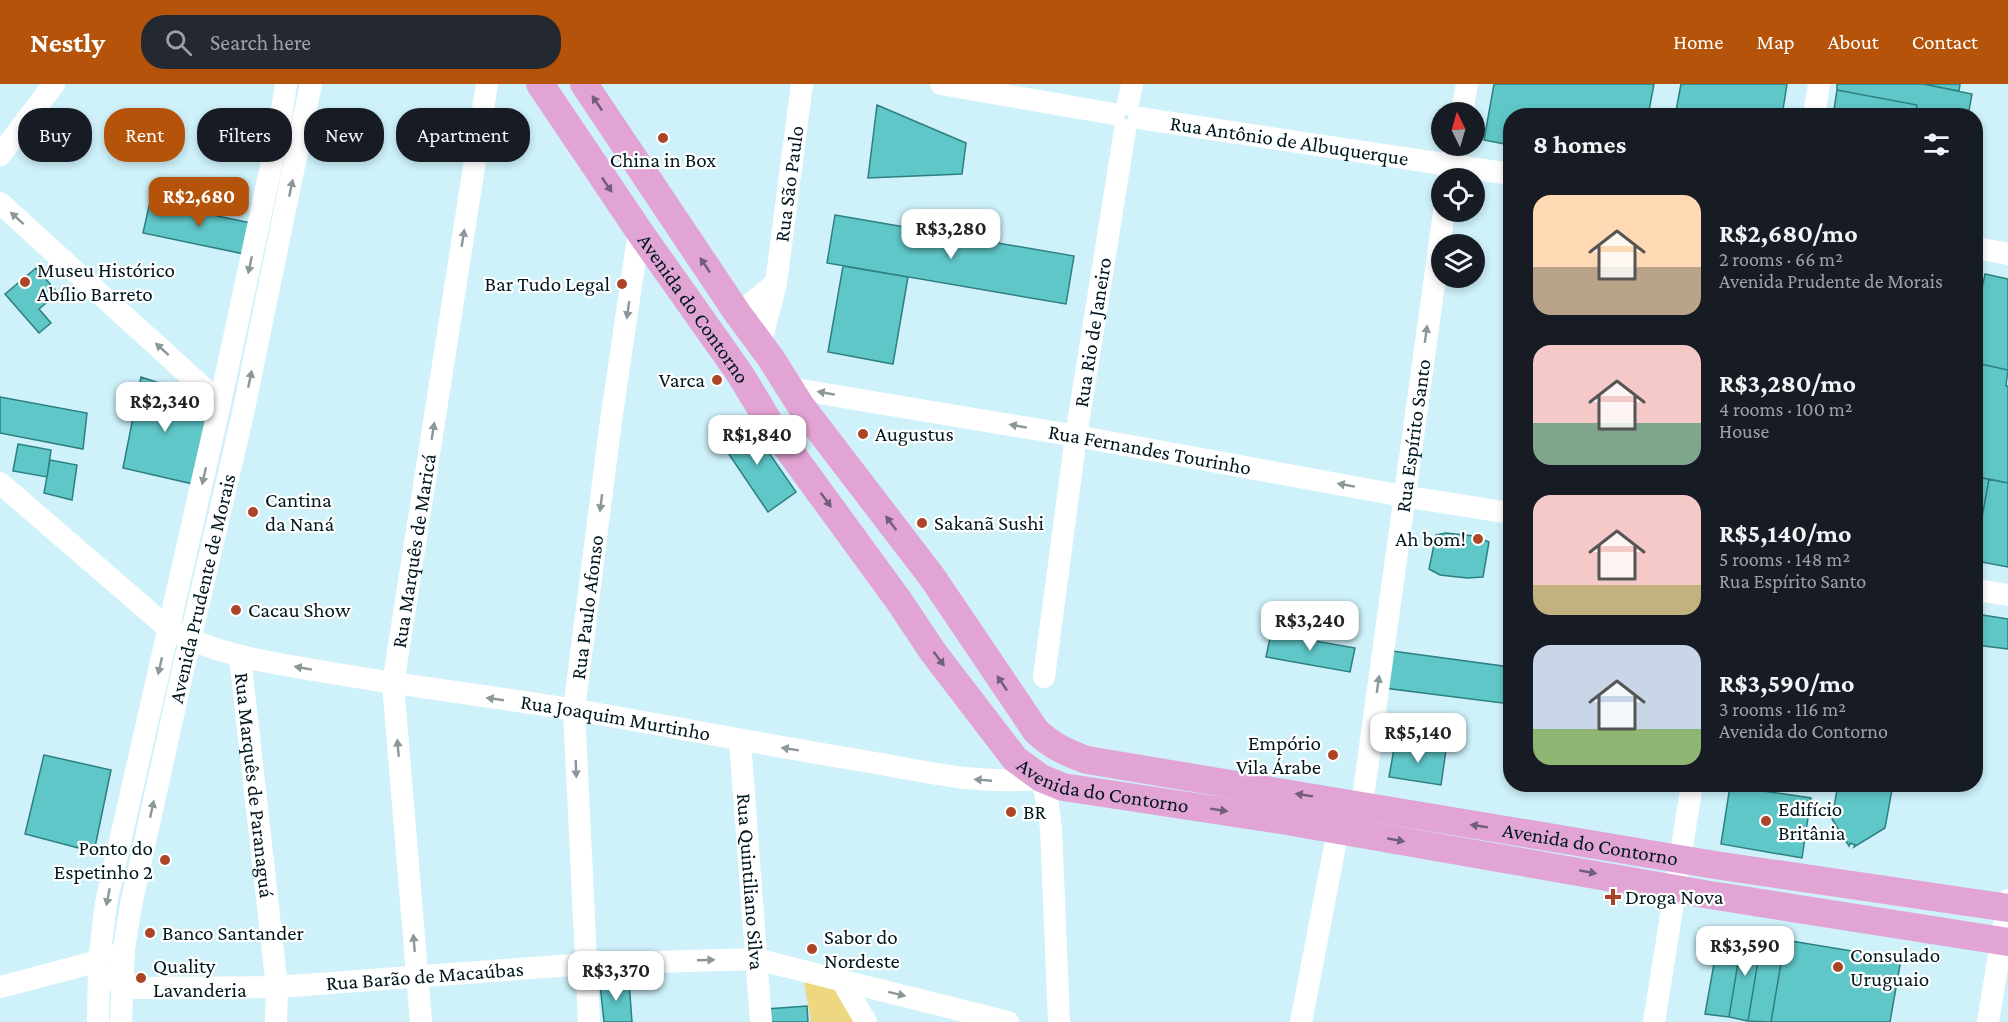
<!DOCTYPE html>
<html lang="en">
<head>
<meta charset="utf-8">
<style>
  :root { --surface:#171b24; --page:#242831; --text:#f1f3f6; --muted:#9ea1a6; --accent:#b45309 }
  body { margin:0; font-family:"Crimson Pro",serif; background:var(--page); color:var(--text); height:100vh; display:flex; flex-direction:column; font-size:22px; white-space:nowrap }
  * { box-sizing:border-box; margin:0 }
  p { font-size:20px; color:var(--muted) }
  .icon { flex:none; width:33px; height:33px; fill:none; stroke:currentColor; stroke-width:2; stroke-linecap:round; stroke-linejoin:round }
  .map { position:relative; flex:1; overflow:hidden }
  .side { position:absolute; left:1503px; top:24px; width:480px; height:684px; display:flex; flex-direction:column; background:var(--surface); border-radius:24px; box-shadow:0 3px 9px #0003 }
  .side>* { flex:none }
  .guide { position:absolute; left:18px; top:24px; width:570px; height:54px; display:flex; gap:12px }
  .needle { width:39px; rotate:355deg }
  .controls { position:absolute; left:1431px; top:18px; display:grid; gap:12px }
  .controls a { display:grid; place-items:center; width:54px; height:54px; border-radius:50%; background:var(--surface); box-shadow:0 3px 9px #0003; font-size:30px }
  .price { position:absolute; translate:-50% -51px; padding:0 14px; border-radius:12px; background:#fff; color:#222; font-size:20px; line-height:39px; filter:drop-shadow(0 2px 3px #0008) }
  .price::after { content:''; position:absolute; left:50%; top:36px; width:18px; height:14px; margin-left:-9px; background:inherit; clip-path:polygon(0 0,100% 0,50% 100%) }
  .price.selected { background:var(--accent); color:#fff }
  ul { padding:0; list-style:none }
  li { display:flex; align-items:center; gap:18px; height:150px; padding:0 30px }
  li span { display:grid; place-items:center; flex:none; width:168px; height:120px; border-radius:18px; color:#555 }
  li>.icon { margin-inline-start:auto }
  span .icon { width:72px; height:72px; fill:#fffc; stroke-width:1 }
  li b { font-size:26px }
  h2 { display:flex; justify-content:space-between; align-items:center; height:72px; padding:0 30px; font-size:26px }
  .tag { padding:0 21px; border-radius:24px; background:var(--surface); box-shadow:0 3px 9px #0003; font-size:21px; line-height:54px }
  .tag.selected { background:var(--accent); color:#fff }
  header { display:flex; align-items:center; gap:36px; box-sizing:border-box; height:84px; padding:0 30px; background:var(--accent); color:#fff }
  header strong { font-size:28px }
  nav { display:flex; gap:33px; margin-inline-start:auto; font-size:21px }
  .search { width:420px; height:54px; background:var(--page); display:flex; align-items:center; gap:15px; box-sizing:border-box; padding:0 21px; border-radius:24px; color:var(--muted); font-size:22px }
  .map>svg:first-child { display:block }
</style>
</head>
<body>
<header>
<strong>Nestly</strong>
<div class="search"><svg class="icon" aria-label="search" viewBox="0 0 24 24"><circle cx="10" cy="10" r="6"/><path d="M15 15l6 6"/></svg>Search here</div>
<nav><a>Home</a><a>Map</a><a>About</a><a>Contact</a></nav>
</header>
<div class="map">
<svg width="2008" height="938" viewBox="0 0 2008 938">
  <rect width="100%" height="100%" fill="#cef1fa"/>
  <path fill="#edd881" d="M803 893 842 898 864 938H811Z"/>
  <path fill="#5fc7c8" stroke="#2e7f80" stroke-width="1.5" d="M1494 0H1654L1648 32H1510V61L1484 56Z
    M1681 0H1787L1782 32H1675Z
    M1837 0H1923L1972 10 1968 32H1915L1917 21 1837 6Z
    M1923 0H1960L1959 7Z
    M1837 6 1917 21 1915 32H1833Z
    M877 21 966 59 962 90 868 94Z
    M150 118 256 140 249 171 143 149Z
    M835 131 1074 172 1066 220 827 179Z
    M843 182 908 193 893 280 828 268Z
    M36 184 58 209 39 225 51 239 39 249 5 210Z
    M1985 190 2008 195V286L1976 279V232Z
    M1976 201 1981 202 1976 232Z
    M1976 279 2008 286 2006 302H2008V399L1976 393Z
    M141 293 174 304 208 330 193 400 123 384Z
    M0 313 87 329 83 365 0 349Z
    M747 337 796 408 768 428 718 354Z
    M18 360 51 366 47 393 13 387Z
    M50 376 77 381 72 416 44 409Z
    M1976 393 1989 395 1976 466Z
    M1989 395 2008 399V483L1976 477V466Z
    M1446 449 1474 452 1489 458 1483 493 1467 494 1440 491 1429 485 1436 451Z
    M1976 530 2008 535V565L1976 561Z
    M1271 549 1355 564 1350 588 1266 573Z
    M1392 567 1510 583V620L1384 604Z
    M1395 659 1446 666 1441 701 1389 693Z
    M44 671 111 686 94 768 25 750Z
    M1838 700H1893L1885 744 1854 763 1855 761 1850 759 1849 762 1832 735Z
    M1730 702 1811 714 1802 774 1721 760Z
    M1743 849 1762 853 1748 937 1729 933Z
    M1762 853 1785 856 1771 938 1748 937Z
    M1785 856 1901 875 1890 938H1771Z
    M1718 857 1741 861 1729 933 1705 930Z
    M629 897 632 938H604L600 900Z
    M807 922 808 938H767L766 925Z"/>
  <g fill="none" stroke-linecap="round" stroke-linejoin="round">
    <g stroke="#fff" stroke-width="22">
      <path d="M941 0 1114 30"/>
      <path d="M1128 20 1132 0"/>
      <path d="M1462 28 1467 0"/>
      <path d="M1814 32 1819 0"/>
      <path id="s1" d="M1139 34 1510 90"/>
      <path d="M0 71 54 0"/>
      <path d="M1449 94 1455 62"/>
      <path d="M0 119 220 319"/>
      <path d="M1976 164 2008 170"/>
      <path d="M738 230 776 199"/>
      <path id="s2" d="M760 262 776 199 802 0"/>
      <path id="s3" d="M789 304 1076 352 1403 412 1510 429"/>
      <path id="s4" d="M0 399 168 544C215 571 267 578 320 587 405 602 491 612 576 626 674 643 772 662 870 678 927 688 984 702 1041 694L1048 721 1051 745 1059 938"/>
      <path d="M1976 506 2008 511"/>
      <path id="s5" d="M240 573 277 903 276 938"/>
      <path id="s6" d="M1044 593 1076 352 1125 46"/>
      <path id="s7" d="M740 657 761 938"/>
      <path id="s8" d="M114 894 122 904 277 903 585 880 756 875 1008 938"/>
      <path d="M841 895 866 938"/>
      <path d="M0 903 99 877 111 871"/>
      <path d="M98 938 99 877 106 819 220 319 279 45 286 0"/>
      <path id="s9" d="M121 938 124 865 131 821 183 586 242 334 311 0"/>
      <path id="s10" d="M421 938 393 600 487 0"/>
      <path id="s11" d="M589 938 574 626 611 337 639 147"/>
      <path id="s12" d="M1301 938 1338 746 1362 721 1444 128"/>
      <path d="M1654 938 1692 700"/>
      <path d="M1988 938 2008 816"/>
    </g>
    <g stroke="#e2a4d4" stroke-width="28">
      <path id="s13" d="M540 0 639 147 740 290 772 343 899 517 933 568 1015 675 1041 694 1063 703 1281 736 1710 811 2008 858"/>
      <path id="s14" d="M584 0 738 230 770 273 801 322 932 493 1036 647C1052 662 1067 669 1087 676L1715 781 2008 824"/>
    </g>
  </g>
  <defs><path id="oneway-solid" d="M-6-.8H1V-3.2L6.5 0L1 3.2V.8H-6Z" transform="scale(1.5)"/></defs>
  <g fill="#715e7a">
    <use href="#oneway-solid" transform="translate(597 19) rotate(-124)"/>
    <use href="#oneway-solid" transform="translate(607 101) rotate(56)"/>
    <use href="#oneway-solid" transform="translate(705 181) rotate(-124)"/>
    <use href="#oneway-solid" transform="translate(826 416) rotate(54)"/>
    <use href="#oneway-solid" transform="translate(891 439) rotate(-127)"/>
    <use href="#oneway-solid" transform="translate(939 575) rotate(53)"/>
    <use href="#oneway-solid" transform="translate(1002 599) rotate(-124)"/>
    <use href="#oneway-solid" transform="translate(1304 711) rotate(-171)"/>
    <use href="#oneway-solid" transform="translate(1219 726) rotate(9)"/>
    <use href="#oneway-solid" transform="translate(1479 742) rotate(-171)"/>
    <use href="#oneway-solid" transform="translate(1396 756) rotate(10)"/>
    <use href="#oneway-solid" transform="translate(1588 788) rotate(10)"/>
  </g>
  <g fill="#8c979a">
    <use href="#oneway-solid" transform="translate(291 104) rotate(-78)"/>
    <use href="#oneway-solid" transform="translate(17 134) rotate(-138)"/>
    <use href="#oneway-solid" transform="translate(463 154) rotate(-81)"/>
    <use href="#oneway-solid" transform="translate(250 181) rotate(102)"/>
    <use href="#oneway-solid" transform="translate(628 226) rotate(98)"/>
    <use href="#oneway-solid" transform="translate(1426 250) rotate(-82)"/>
    <use href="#oneway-solid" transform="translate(162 265) rotate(-138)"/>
    <use href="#oneway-solid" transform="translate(250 295) rotate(-78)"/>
    <use href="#oneway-solid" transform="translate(826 309) rotate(-170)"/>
    <use href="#oneway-solid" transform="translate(1018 342) rotate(-170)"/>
    <use href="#oneway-solid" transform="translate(433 347) rotate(-81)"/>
    <use href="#oneway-solid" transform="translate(204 392) rotate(103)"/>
    <use href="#oneway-solid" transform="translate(1346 401) rotate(-170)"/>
    <use href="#oneway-solid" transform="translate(601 419) rotate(97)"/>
    <use href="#oneway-solid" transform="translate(160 582) rotate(103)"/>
    <use href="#oneway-solid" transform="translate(303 584) rotate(-170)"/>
    <use href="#oneway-solid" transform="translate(1378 600) rotate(-82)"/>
    <use href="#oneway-solid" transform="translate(495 615) rotate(-172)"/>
    <use href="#oneway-solid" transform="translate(398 664) rotate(-95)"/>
    <use href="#oneway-solid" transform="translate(790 665) rotate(-171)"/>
    <use href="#oneway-solid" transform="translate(576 685) rotate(88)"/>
    <use href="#oneway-solid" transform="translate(983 696) rotate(-175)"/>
    <use href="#oneway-solid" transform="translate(152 725) rotate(-78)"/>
    <use href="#oneway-solid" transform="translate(108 813) rotate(101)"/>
    <use href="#oneway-solid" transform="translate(414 859) rotate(-95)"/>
    <use href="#oneway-solid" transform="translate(706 876) rotate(-2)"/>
    <use href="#oneway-solid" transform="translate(897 910) rotate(14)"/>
  </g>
  <g fill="#ac4427" stroke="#fff" stroke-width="2">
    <circle cx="663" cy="54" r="6"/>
    <circle cx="25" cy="198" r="6"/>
    <circle cx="622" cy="200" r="6"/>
    <circle cx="717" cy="296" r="6"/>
    <circle cx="863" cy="350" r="6"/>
    <circle cx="253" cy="428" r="6"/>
    <circle cx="922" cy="439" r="6"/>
    <circle cx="1478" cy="455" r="6"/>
    <circle cx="236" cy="526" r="6"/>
    <circle cx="1333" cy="671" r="6"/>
    <circle cx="1011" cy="728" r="6"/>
    <circle cx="1766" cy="737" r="6"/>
    <circle cx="165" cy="776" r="6"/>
    <path d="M1610 804h6v6h6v6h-6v6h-6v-6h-6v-6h6z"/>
    <circle cx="150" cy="849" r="6"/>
    <circle cx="812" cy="865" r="6"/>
    <circle cx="1838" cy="883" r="6"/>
    <circle cx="141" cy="894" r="6"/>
  </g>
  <g text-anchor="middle" stroke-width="4.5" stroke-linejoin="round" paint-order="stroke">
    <g font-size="21" fill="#00181f" stroke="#fff">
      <text dy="7" stroke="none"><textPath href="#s1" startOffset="152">Rua Antônio de Albuquerque</textPath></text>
      <text dy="7" stroke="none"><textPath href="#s2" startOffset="165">Rua São Paulo</textPath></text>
      <text dy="7" stroke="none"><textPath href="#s13" startOffset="272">Avenida do Contorno</textPath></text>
      <text dy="7" stroke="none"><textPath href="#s6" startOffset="348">Rua Rio de Janeiro</textPath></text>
      <text dy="7" stroke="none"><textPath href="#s12" startOffset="603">Rua Espírito Santo</textPath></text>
      <text dy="7" stroke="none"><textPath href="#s3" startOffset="366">Rua Fernandes Tourinho</textPath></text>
      <text dy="7" stroke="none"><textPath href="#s10" startOffset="474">Rua Marquês de Maricá</textPath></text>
      <text dy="7" stroke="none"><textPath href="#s9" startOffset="442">Avenida Prudente de Morais</textPath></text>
      <text dy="7" stroke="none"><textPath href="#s11" startOffset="416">Rua Paulo Afonso</textPath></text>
      <text dy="7" stroke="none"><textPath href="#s4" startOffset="680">Rua Joaquim Murtinho</textPath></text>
      <text dy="7" stroke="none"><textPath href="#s13" startOffset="920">Avenida do Contorno</textPath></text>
      <text dy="7" stroke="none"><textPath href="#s5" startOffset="129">Rua Marquês de Paranaguá</textPath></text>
      <text dy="7" stroke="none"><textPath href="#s14" startOffset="1359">Avenida do Contorno</textPath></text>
      <text dy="7" stroke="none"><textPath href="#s7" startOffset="141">Rua Quintiliano Silva</textPath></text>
      <text dy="7" stroke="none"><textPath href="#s8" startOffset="316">Rua Barão de Macaúbas</textPath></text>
    </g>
    <g font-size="21" fill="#00181f" stroke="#fff" text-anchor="start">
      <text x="663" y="83" text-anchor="middle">China in Box</text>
      <text x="37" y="193">Museu Histórico<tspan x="37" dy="24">Abílio Barreto</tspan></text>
      <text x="610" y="207" text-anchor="end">Bar Tudo Legal</text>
      <text x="705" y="303" text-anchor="end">Varca</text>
      <text x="875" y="357">Augustus</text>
      <text x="265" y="423">Cantina<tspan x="265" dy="24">da Naná</tspan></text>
      <text x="934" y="446">Sakanã Sushi</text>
      <text x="1466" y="462" text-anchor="end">Ah bom!</text>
      <text x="248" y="533">Cacau Show</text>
      <text x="1321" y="666" text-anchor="end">Empório<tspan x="1321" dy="24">Vila Árabe</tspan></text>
      <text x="1778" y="732">Edifício<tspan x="1778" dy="24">Britânia</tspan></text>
      <text x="1023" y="735">BR</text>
      <text x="153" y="771" text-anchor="end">Ponto do<tspan x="153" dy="24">Espetinho 2</tspan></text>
      <text x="1625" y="820">Droga Nova</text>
      <text x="162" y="856">Banco Santander</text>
      <text x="824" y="860">Sabor do<tspan x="824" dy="24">Nordeste</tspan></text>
      <text x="1850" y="878">Consulado<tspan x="1850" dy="24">Uruguaio</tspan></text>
      <text x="153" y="889">Quality<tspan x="153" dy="24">Lavanderia</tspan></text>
    </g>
  </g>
</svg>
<div class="controls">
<a><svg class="needle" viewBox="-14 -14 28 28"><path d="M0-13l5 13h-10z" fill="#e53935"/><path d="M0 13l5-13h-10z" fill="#9ea1a6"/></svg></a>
<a><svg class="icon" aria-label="locate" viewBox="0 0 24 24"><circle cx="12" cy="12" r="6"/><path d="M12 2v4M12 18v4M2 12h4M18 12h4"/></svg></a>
<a><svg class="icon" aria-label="layers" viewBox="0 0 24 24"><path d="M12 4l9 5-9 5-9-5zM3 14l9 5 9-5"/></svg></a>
</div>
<b class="price selected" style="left:199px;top:144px">R$2,680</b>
<b class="price" style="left:951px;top:176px">R$3,280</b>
<b class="price" style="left:165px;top:349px">R$2,340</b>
<b class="price" style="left:757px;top:382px">R$1,840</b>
<b class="price" style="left:1310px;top:568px">R$3,240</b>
<b class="price" style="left:1418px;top:680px">R$5,140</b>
<b class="price" style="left:1745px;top:893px">R$3,590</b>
<b class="price" style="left:616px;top:918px">R$3,370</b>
<div class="guide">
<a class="tag">Buy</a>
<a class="tag selected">Rent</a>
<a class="tag">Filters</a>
<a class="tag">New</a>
<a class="tag">Apartment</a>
</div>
<section class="side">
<h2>8 homes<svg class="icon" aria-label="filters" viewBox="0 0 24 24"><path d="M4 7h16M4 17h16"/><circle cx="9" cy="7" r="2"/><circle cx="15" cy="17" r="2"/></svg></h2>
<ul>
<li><span style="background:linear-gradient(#ffd9b3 60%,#b9a48a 0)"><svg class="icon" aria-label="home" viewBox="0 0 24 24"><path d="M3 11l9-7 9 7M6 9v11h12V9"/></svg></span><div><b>R$2,680/mo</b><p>2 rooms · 66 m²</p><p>Avenida Prudente de Morais</p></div></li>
<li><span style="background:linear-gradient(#f6c9c9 65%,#7fa58c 0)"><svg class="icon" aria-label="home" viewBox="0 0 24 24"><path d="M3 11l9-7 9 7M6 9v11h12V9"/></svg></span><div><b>R$3,280/mo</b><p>4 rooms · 100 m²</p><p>House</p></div></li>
<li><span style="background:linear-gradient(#f6c9c9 75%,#c2b280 0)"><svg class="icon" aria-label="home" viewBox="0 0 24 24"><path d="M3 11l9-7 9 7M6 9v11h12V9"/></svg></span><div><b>R$5,140/mo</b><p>5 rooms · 148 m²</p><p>Rua Espírito Santo</p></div></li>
<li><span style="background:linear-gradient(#c9d6e8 70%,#8fb573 0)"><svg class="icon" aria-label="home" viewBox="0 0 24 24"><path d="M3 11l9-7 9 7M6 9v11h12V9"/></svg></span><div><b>R$3,590/mo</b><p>3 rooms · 116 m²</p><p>Avenida do Contorno</p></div></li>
</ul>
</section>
</div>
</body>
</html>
